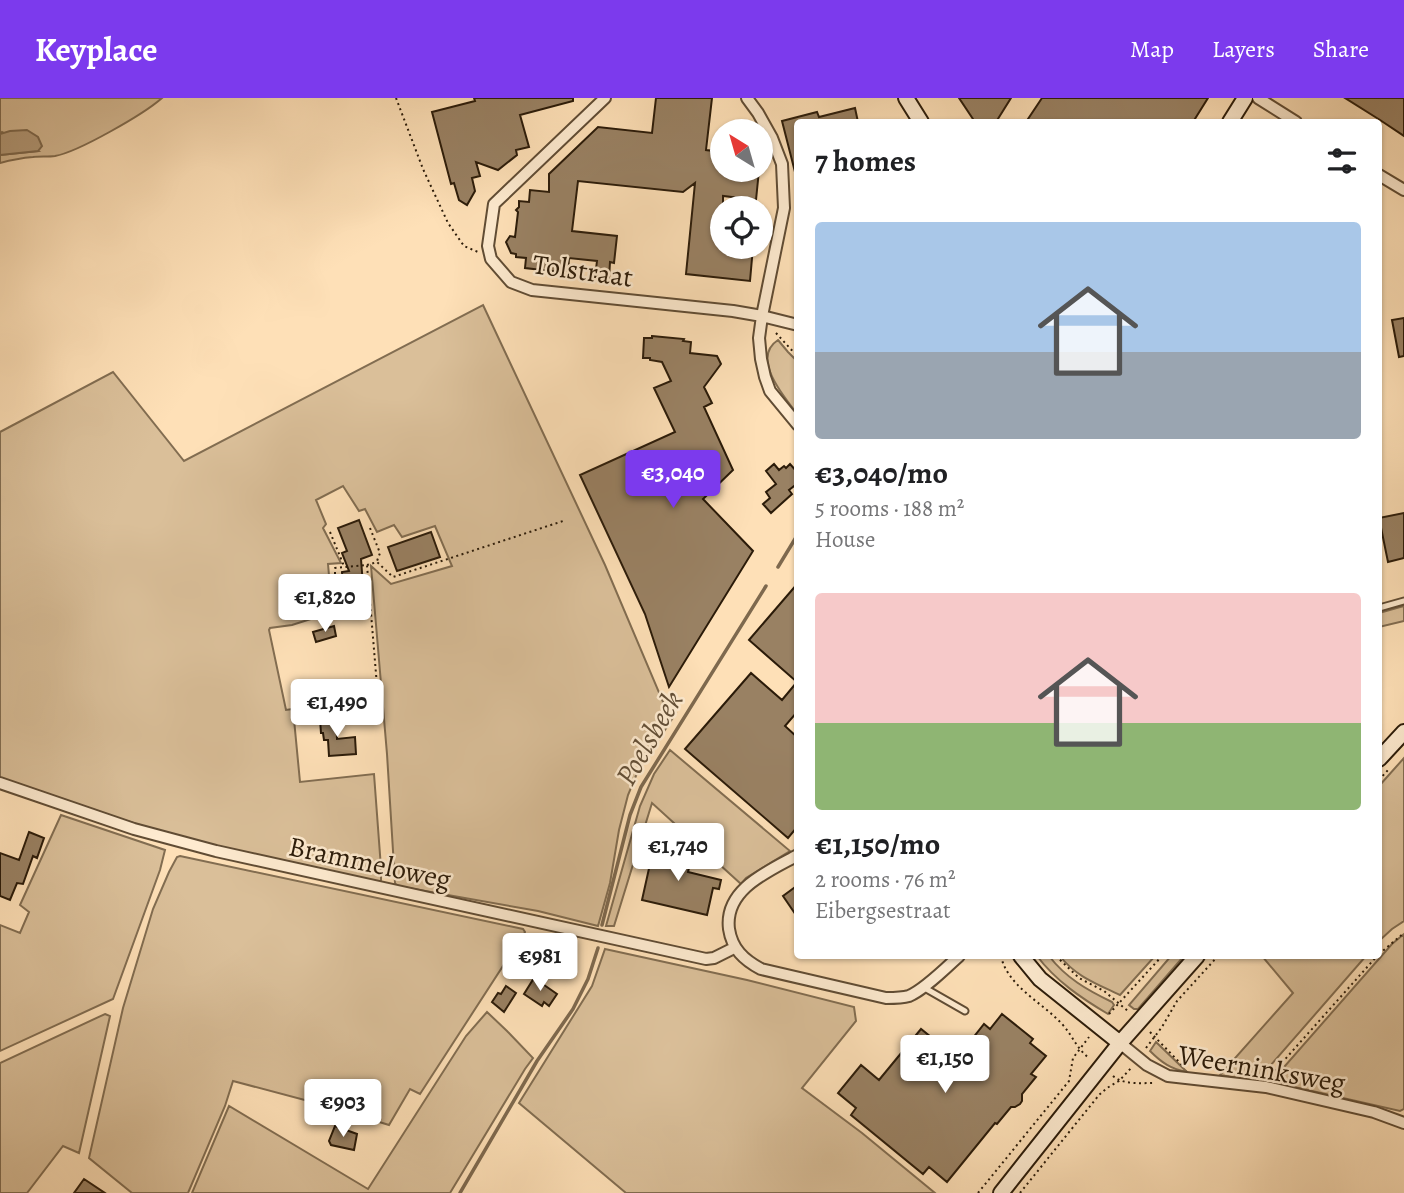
<!DOCTYPE html>
<html lang="en">
<head>
<meta charset="utf-8">
<style>
  :root { --surface:#fff; --page:#f2f2f2; --text:#202124; --muted:#757577; --accent:#7c3aed }
  body { margin:0; font-family:Alegreya,serif; background:var(--page); color:var(--text); height:100vh; display:flex; flex-direction:column; font-size:26px; white-space:nowrap }
  * { box-sizing:border-box; margin:0 }
  p { font-size:23px; color:var(--muted) }
  .icon { flex:none; width:38px; height:38px; fill:none; stroke:currentColor; stroke-width:2; stroke-linecap:round; stroke-linejoin:round }
  .map { position:relative; flex:1; overflow:hidden }
  .panel { position:absolute; left:794px; top:21px; width:588px; height:840px; display:flex; flex-direction:column; background:var(--surface); border-radius:7px; box-shadow:0 2px 5px #0004 }
  .panel>* { flex:none }
  .needle { width:46px; rotate:323deg }
  .tools { position:absolute; left:710px; top:21px; display:grid; gap:14px }
  .tools a { display:grid; place-items:center; width:63px; height:63px; border-radius:50%; background:var(--surface); box-shadow:0 2px 5px #0004; font-size:35px }
  .price { position:absolute; translate:-50% -60px; padding:0 16px; border-radius:7px; background:#fff; color:#222; font-size:23px; line-height:46px; filter:drop-shadow(0 2px 4px #0008) }
  .price::after { content:''; position:absolute; left:50%; top:42px; width:21px; height:16px; margin-left:-10px; background:inherit; clip-path:polygon(0 0,100% 0,50% 100%) }
  .price.active { background:var(--accent); color:#fff }
  ul { padding:0; list-style:none }
  li { display:grid; align-content:center; gap:14px; height:371px; padding:0 21px }
  li span { display:grid; place-items:center; height:217px; border-radius:7px; color:#555 }
  li>.icon { margin-inline-start:auto }
  span .icon { width:126px; height:126px; fill:#fffc; stroke-width:1 }
  li b { font-size:30px }
  h2 { display:flex; justify-content:space-between; align-items:center; height:84px; padding:0 21px; font-size:30px }
  header { display:flex; align-items:center; gap:42px; box-sizing:border-box; height:98px; padding:0 35px; background:var(--accent); color:#fff }
  header strong { font-size:33px }
  nav { display:flex; gap:38px; margin-inline-start:auto; font-size:24px }
  .map>svg:first-child { display:block }
</style>
</head>
<body>
<header>
<strong>Keyplace</strong>
<nav><a>Map</a><a>Layers</a><a>Share</a></nav>
</header>
<div class="map">
<svg width="1404" height="1095" viewBox="0 0 1404 1095">
  <rect width="100%" height="100%" fill="#fee0b7"/>
  <filter id="stains"><feTurbulence type="fractalNoise" baseFrequency=".00286" numOctaves="4"/><feColorMatrix values="0 0 0 0 .2 0 0 0 0 .09 0 0 0 0 .02 0 0 0 .5 -.17"/></filter>
  <radialGradient id="worn" r=".72"><stop offset=".6" stop-color="#630" stop-opacity="0"/><stop offset="1" stop-color="#630" stop-opacity=".3"/></radialGradient>
  <path fill="#dabf99" stroke="#826d51" stroke-width="2" d="M0 0H162C144 16 78 54 55 58 48 59 40 58 33 59 21 60 11 62 0 65V57L38 53 2 34 0 36Z
    M483 207 605 467 663 604 676 615 652 652 645 656 628 697 619 732 610 785 598 828 538 813 397 788 395 785 387 656 371 468 391 486 452 468 435 428 402 439 394 427 377 434 365 411 359 413 343 388 316 402 326 426 323 430 341 465 328 466 330 489 339 494V512L292 527 270 530 269 532 286 612 293 611 300 684 374 676 381 770V782L379 784 208 748 0 684V334L113 274 184 363Z
    M778 242 788 254 798 264V317C785 300 750 260 778 242Z
    M1404 508V523L1379 529V515Z
    M670 652 790 753 746 780 741 786 652 705 614 828H606L640 708 654 676Z
    M1404 660V823L1392 831 1379 843V688Z
    M61 717 165 752 160 772 113 901 0 953V827L20 835 29 814 20 807Z
    M180 758 523 831 525 834 420 996 410 991 389 1027 331 1009 233 983 225 1008 188 1095H132L89 1060 123 910 153 811 169 774 177 759Z
    M1404 836V1011L1400 1013 1299 990 1270 985 1392 846Z
    M605 851 747 882 854 909 856 923 802 990 862 1035 935 1095H626L519 1005 592 888Z
    M1037 858H1049C1066 880 1087 892 1112 904L1114 907 1108 916C1081 900 1056 883 1037 858Z
    M1060 858H1155L1120 897C1097 886 1075 878 1060 858Z
    M1171 858H1184L1138 911H1134L1129 907Z
    M1262 858H1366L1257 983 1220 977 1293 895Z
    M487 914 507 933 533 960 525 971 450 1095H192L229 1008 368 1091 466 938Z
    M105 916 110 918 79 1055 63 1048 27 1095H0V965Z
    M1156 944 1187 974C1171 971 1162 965 1150 953Z"/>
  <path fill="#b69d7c" stroke="#7e694e" stroke-width="2" d="M27 32 38 39 42 48 38 53 0 57V36L10 33Z"/>
  <g fill="none" stroke-linecap="round" stroke-linejoin="round">
    <path stroke="#7e694e" stroke-width="3.5" d="M778 469 798 436
      M602 827 630 717 641 689 766 488
      M460 1095 537 963 573 911 588 881 598 850"/>
  </g>
  <path fill="#998163" stroke="#2b1b09" stroke-width="2" d="M474 0H573V3L520 17 529 49 516 52 517 57 498 72 476 64 480 78 472 80 475 93 467 107 459 102 454 85 451 86 432 14 475 3Z
    M656 0H712L706 52 723 54V72H759L756 102 723 98V149H753L750 183 686 176 695 85 683 94 578 83 572 133 617 138 614 165 610 164 609 181 595 179 597 163 569 160 568 175 525 170 526 160 516 159V156L511 155 506 144 510 138 515 139 518 114 516 112 519 109V103L529 104 530 92 549 94V76L598 29 652 35Z
    M959 0H1011L996 24H975Z
    M1042 0H1208L1193 24H1026Z
    M1345 0H1404V38L1380 22Z
    M855 10 858 24H798V73L795 74 782 23 817 14 819 19Z
    M1404 220V258L1399 259 1392 222Z
    M652 238 684 241 683 243 691 244 690 255 717 258 721 266 704 289 712 305 704 309 733 372 703 401 753 453 669 589 645 516 580 377 675 334 654 290 671 283 662 264 650 262V260H643L644 240H652Z
    M774 366 779 372 784 368 786 370 790 366 798 375V385L789 392 792 396 771 415 763 406 770 400 766 394 776 386 766 373Z
    M1404 415V460L1388 464 1379 420Z
    M359 422 372 457 361 461 365 514 345 516 342 474 349 473 342 455 347 453 338 430Z
    M431 434 440 459 397 473 388 449Z
    M798 485V613L785 628 798 640V728L788 740 685 651 751 575 782 602 797 584 749 542Z
    M334 528 336 538 316 544 313 534Z
    M336 620 337 641 355 639 356 656 329 658 328 642H324L323 635H321L320 621Z
    M29 734 44 740 37 760 33 758 23 786 17 785 10 802 0 798V755L19 762Z
    M654 748 692 757 688 774 721 782 719 791 713 790 707 817 642 802Z
    M798 787V820L783 798Z
    M534 880 557 896 549 908 544 904 542 908 524 896Z
    M506 888 516 895 504 914 492 904 498 895 501 896Z
    M1002 916 1033 941 1030 945 1046 958 1031 976 1036 979 1022 996V1003L1020 1006 1015 1009H1011L997 1026 995 1025 947 1084 929 1069 923 1076 851 1017 856 1010 838 995 861 967 879 982 921 931 957 960 984 926 990 931Z
    M335 1028 357 1036 354 1052 331 1047 329 1043Z
    M84 1081 105 1095H74Z"/>
  <g fill="none" stroke-linecap="round" stroke-linejoin="round">
    <defs>
      <path id="lane" d="M1379 510 1404 503
        M923 889 965 913"/>
      <path id="street" d="M605 0 494 106 488 148 491 161 511 184 532 192 733 213 762 218 798 227
        M747 0 758 15 772 40 782 66 784 110 762 218 759 240 761 261 765 279 770 293 798 327
        M1258 0 1296 24
        M1379 77 1404 92
        M0 685 134 731 216 753 706 861 714 860 734 850
        M798 757C769 773 724 791 729 831 732 851 744 862 761 871L886 900C893 900 902 900 909 898 924 892 947 869 959 858
        M1120 945 1147 967 1168 978 1266 989 1374 1014 1404 1025"/>
      <path id="secondary" d="M906 0 921 24
        M1230 24 1245 0
        M1379 661 1404 634
        M1021 858 1040 881 1120 945
        M1001 1095 1120 945 1197 858"/>
    </defs>
    <use href="#lane" stroke="#604c34" stroke-width="9"/>
    <use href="#street" stroke="#604c34" stroke-width="14"/>
    <use href="#secondary" stroke="#2b1b09" stroke-width="18"/>
    <path stroke="#2b1b09" stroke-width="2" stroke-dasharray="2 3.5" stroke-linecap="butt" d="M396 0 423 71 448 125 464 148 478 154
      M776 235 798 259
      M370 430 380 455 377 463
      M330 434 344 468
      M367 467 377 464 393 479 563 423
      M335 487V470L367 467 380 624
      M1379 682 1388 672
      M1379 856 1404 835
      M1001 858C1007 888 1043 905 1062 926 1073 938 1076 950 1089 960
      M1056 858 1079 880 1104 893 1128 913
      M1109 916 1162 858
      M1150 934 1183 968
      M1146 950 1162 929 1177 903 1218 858
      M1271 977 1377 858
      M1113 978C1124 987 1140 985 1154 985
      M978 1095 1069 983 1073 960 1089 939
      M1020 1095 1099 997 1107 990 1119 983 1132 969"/>
    <use href="#lane" stroke="#feebd0" stroke-width="5"/>
    <use href="#street" stroke="#feebd0" stroke-width="10"/>
    <use href="#secondary" stroke="#feebd0" stroke-width="14"/>
  </g>
  <g text-anchor="middle" stroke-width="5" stroke-linejoin="round" paint-order="stroke">
    <g font-size="28" fill="#2b1b09" stroke="#feebd0">
      <text transform="translate(583 172) rotate(8)" y="10">Tolstraat</text>
      <text transform="translate(370 764) rotate(12)" y="10">Brammeloweg</text>
      <text transform="translate(1262 970) rotate(10)" y="10">Weerninksweg</text>
    </g>
    <g font-size="30" font-style="italic" fill="#634f37" stroke="#feebd0">
      <text transform="translate(649 640) rotate(-60)" y="10">Poelsbeek</text>
    </g>
  </g>
  <rect width="100%" height="100%" filter="url(#stains)"/>
  <rect width="100%" height="100%" fill="url(#worn)"/>
</svg>
<div class="tools">
<a><svg class="needle" viewBox="-14 -14 28 28"><path d="M0-13l5 13h-10z" fill="#e53935"/><path d="M0 13l5-13h-10z" fill="#757577"/></svg></a>
<a><svg class="icon" aria-label="locate" viewBox="0 0 24 24"><circle cx="12" cy="12" r="6"/><path d="M12 2v4M12 18v4M2 12h4M18 12h4"/></svg></a>
</div>
<b class="price active" style="left:673px;top:412px">€3,040</b>
<b class="price" style="left:325px;top:536px">€1,820</b>
<b class="price" style="left:337px;top:641px">€1,490</b>
<b class="price" style="left:678px;top:785px">€1,740</b>
<b class="price" style="left:540px;top:895px">€981</b>
<b class="price" style="left:945px;top:997px">€1,150</b>
<b class="price" style="left:343px;top:1041px">€903</b>
<section class="panel">
<h2>7 homes<svg class="icon" aria-label="filters" viewBox="0 0 24 24"><path d="M4 7h16M4 17h16"/><circle cx="9" cy="7" r="2"/><circle cx="15" cy="17" r="2"/></svg></h2>
<ul>
<li><span style="background:linear-gradient(#a9c7e8 60%,#9aa5b1 0)"><svg class="icon" aria-label="home" viewBox="0 0 24 24"><path d="M3 11l9-7 9 7M6 9v11h12V9"/></svg></span><div><b>€3,040/mo</b><p>5 rooms · 188 m²</p><p>House</p></div></li>
<li><span style="background:linear-gradient(#f6c9c9 60%,#8fb573 0)"><svg class="icon" aria-label="home" viewBox="0 0 24 24"><path d="M3 11l9-7 9 7M6 9v11h12V9"/></svg></span><div><b>€1,150/mo</b><p>2 rooms · 76 m²</p><p>Eibergsestraat</p></div></li>
</ul>
</section>
</div>
</body>
</html>
